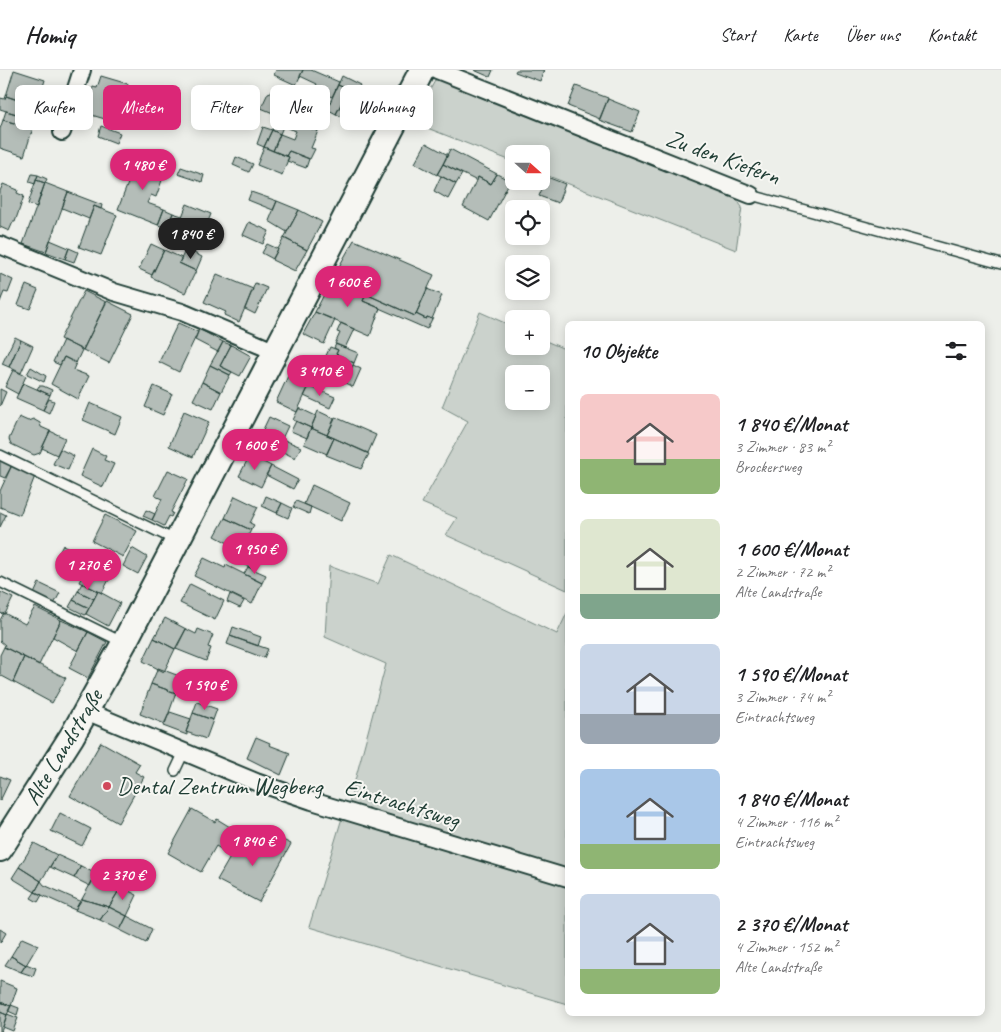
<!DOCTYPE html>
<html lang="de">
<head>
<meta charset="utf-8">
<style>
  :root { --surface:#fff; --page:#f6f6f6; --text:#202124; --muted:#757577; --line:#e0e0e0; --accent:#db2777 }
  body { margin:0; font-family:Caveat,sans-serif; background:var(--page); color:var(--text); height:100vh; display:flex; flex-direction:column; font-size:19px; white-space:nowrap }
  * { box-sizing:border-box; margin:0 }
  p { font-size:16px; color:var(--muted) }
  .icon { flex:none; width:28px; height:28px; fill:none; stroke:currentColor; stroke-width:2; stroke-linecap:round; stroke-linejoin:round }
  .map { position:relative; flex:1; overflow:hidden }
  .sheet { position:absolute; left:565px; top:251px; width:420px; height:695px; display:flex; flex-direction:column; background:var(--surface); border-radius:8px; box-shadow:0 2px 12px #0003 }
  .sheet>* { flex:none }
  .guide { position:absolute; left:15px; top:15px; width:475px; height:45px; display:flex; gap:10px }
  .needle { width:32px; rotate:111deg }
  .tools { position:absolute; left:505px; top:75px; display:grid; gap:10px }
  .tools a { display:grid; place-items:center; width:45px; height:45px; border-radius:8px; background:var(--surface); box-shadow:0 2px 12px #0003; font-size:25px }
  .price { position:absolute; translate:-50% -42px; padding:0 11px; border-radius:18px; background:var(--accent); color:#fff; font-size:16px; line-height:32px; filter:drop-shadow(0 1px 2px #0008) }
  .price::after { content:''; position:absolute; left:50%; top:30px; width:15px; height:11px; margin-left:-8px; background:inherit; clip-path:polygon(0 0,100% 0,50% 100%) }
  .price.current { background:#222; color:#fff }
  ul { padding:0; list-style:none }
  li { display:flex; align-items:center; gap:15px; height:125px; padding:0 15px }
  li span { display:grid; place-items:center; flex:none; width:140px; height:100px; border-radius:8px; color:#555 }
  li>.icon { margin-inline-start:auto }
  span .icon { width:60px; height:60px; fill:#fffc; stroke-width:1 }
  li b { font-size:21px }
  h2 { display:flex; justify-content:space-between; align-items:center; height:60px; padding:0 15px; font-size:21px }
  .pill { padding:0 18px; border-radius:8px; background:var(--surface); box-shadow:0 2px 12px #0003; font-size:18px; line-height:45px }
  .pill.current { background:var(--accent); color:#fff }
  header { display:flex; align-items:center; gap:30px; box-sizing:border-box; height:70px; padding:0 25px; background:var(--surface); border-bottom:1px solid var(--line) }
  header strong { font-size:24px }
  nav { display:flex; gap:28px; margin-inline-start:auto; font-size:18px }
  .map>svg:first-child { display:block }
</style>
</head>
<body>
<header>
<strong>Homiq</strong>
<nav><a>Start</a><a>Karte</a><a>Über uns</a><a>Kontakt</a></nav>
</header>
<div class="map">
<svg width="1001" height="962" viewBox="0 0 1001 962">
  <rect width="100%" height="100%" fill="#edefea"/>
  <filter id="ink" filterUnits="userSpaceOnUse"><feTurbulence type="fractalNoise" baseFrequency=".02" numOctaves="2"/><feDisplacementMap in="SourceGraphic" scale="10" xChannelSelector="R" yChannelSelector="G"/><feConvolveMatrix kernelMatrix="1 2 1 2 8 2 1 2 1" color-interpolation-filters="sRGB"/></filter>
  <g filter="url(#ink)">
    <path fill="#cbd2cc" stroke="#758880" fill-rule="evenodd" d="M436 9 546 49 733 125 742 137 736 180 541 103V84H514V92L412 52Z
      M480 242 514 257V276H541V269L567 280V520L446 465 457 448 422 433 468 351 442 337ZM514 304H541V331H514Z
      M391 485 557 564 567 543V802L349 733 386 594 325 567 329 496 378 514Z
      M342 748 567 814V934L309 857Z"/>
    <path fill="#b4bdb8" stroke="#1f3d34" d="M14 0 45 10 37 36 6 26Z
      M276 0H303L296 15 274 5Z
      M303 0H311L339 12 332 27 314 19 317 14 300 6Z
      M474 0H493L490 7Z
      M516 0H544L540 11 515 2Z
      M101 6 128 14 124 27 129 28 124 42 119 40 115 52 88 44 92 31 88 30 93 17 97 18Z
      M342 6 360 15 356 23 338 15Z
      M338 15 348 20 336 44 327 39Z
      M576 16 608 28 600 49 568 36Z
      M349 19 371 31 358 55 336 44Z
      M276 20 291 26 295 34 306 38 299 54 261 38 268 23Z
      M6 26 20 31 16 44 0 39V28L5 29Z
      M608 29 640 42 632 62 599 50Z
      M309 30 327 39 318 61 299 54Z
      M6 41 28 47 25 56 3 50Z
      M278 45 286 49 280 64 272 60Z
      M286 49 318 61 311 78 315 79 310 89 289 81 286 86 273 81 280 64 293 69 296 61 283 56Z
      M3 50 33 58 24 86 0 78V59Z
      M101 56 120 63 116 73 98 66Z
      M263 57 272 60 264 77 257 74Z
      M272 60 280 64 273 81 264 77Z
      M426 73 448 85 437 105 415 93Z
      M264 77 289 87 282 105 257 95Z
      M450 79 497 104 491 114 478 107 477 111 443 94Z
      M289 81 309 89 306 98 287 91 289 87 286 86Z
      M134 87 166 99 156 127 151 125 147 133 164 139 158 155 118 139 132 103 128 102Z
      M236 87 253 94 249 102 233 95Z
      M443 94 462 104 456 114 437 104Z
      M181 97 204 105 202 112 178 104Z
      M32 104 38 105 35 114 29 112Z
      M497 104 510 111 489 151 463 137 478 107 491 114Z
      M38 105 47 109 45 113 36 110Z
      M441 106 456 114 448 129 434 121Z
      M547 107 565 114 558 133 539 126Z
      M36 110 45 113 37 137 28 134Z
      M45 113 68 122 46 182 23 174Z
      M3 114 18 120 17 123 24 126 15 152H13L9 161 0 157V121Z
      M68 122 102 135 101 139 94 136 89 149 62 138Z
      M251 122 277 131 273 140 248 130Z
      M277 131 299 140 287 162 269 151Z
      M187 134 211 144 200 172 176 162Z
      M94 136 117 145 101 185 79 177Z
      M164 139 173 143 167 158 158 155Z
      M299 140 322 152 307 180 284 168Z
      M173 143 182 146 176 162 167 158Z
      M249 152 269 161 263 174 243 165Z
      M284 168 307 180 295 201 272 190Z
      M50 170 69 178 65 189 46 182Z
      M354 170 434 205 415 246 332 209Z
      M151 174 164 180 152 205 139 199Z
      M267 174 278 179 273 189 262 183Z
      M69 178 78 182 74 192 65 189Z
      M186 179 202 187 196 201 179 193Z
      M164 180 182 188 179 193 196 201 185 223 151 207Z
      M0 204 13 210 8 223 4 222 0 232Z
      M217 204 253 219 239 252 224 245 226 242 204 232Z
      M332 209 366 224 363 231 380 238 370 266 315 242Z
      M255 213 267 218 255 244 245 239Z
      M26 215 38 220 30 239 18 235Z
      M427 219 442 225 432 249 427 247 426 249 416 244Z
      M84 221 106 232 83 280 60 269Z
      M366 224 415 246 416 244 426 249 427 247 432 249 427 259 363 231Z
      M107 231 133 244 109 293 83 280Z
      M315 242 335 250 324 274 303 264Z
      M178 253 198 262 179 302 159 292Z
      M341 253 354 259 345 278 335 274 340 263 337 262Z
      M199 259 223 272 218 282 195 270Z
      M15 267 21 270 9 297 2 294Z
      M21 270 33 276 21 303 9 297Z
      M63 270 82 280 76 293 64 287 60 295 53 292Z
      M223 272 231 275 220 296 232 302 230 305 210 295Z
      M336 274 358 283 354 293 336 284 338 280 334 278Z
      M231 275 251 286 240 306 220 296Z
      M330 277 338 280 336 284 354 293 345 313 319 301Z
      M64 287 76 293 73 300 89 306 78 329 51 314Z
      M210 295 230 305 221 322 202 312Z
      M353 295 361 299 353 317 345 313Z
      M31 297 46 306 44 312 27 304Z
      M13 300 26 306 18 324 5 317Z
      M288 306 309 316 297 342 276 332Z
      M202 312 221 322 213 339 193 330Z
      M23 313 50 325 43 340 16 328Z
      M39 316H43L52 320 50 325 37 319Z
      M154 316 172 324 163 345 145 337Z
      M309 316 335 327 330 338 304 326Z
      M0 319 6 322 0 336Z
      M49 329 54 331 49 343 43 340Z
      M90 333 122 347 115 364 83 350Z
      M299 338 316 346 311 358 293 350Z
      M184 341 209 352 193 387 169 376Z
      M318 341 335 349 327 365 311 358Z
      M19 347 28 351 33 349 40 353 41 357 50 361 40 383 34 385 11 374 9 369Z
      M269 347 288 356 277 379 258 370Z
      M335 347 376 365 368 383 327 365Z
      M296 351 311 358 307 368 291 361Z
      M311 358 334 368 327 384 304 374Z
      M50 361 65 368 57 385 42 378Z
      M334 368 369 384 361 399 326 385Z
      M282 369 301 377 295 388 277 379Z
      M60 379 74 386 68 400 53 394Z
      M92 379 106 386 104 390 114 394 103 417 80 406Z
      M250 385 271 396 261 417 239 406Z
      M0 390 12 395 5 408 0 406Z
      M12 395 35 406 20 445 0 437V421Z
      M271 396 298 410 293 419 266 405Z
      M168 400 188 409 171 442 173 443 171 447 169 446 164 456 152 450 162 429 155 426Z
      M312 415 350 433 341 451 304 434Z
      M235 426 258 437 250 453 254 455 251 460 225 448Z
      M266 426 282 433 277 443 262 436Z
      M296 431 311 437 309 444 293 437Z
      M282 433 292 438 288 448 277 443Z
      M146 440 155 444 152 450 143 446Z
      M0 442 6 445 0 457Z
      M105 445 137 461 123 487 92 471Z
      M225 448 251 460 241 480 215 466Z
      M63 475 91 489 87 497 59 483Z
      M132 478 147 487 138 504 123 496Z
      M241 480 258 489 253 499 235 490Z
      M204 488 225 498 226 495 262 513 252 534 194 506Z
      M91 489 114 500 102 523 79 512Z
      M248 497 266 505 262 513 244 504Z
      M39 513 60 523 54 534 34 524Z
      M82 513 98 521 94 529 78 521Z
      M190 514 224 531 215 550 180 533Z
      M78 521 94 529 89 538 73 530Z
      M98 521 120 533 108 556 86 544Z
      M0 522 13 528 5 544H3L0 543Z
      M230 524 244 531 240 538 227 532Z
      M73 530 89 538 85 545 69 537Z
      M35 537 61 550 39 595 4 577 5 575 0 571V550L4 543 25 554Z
      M165 548 186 559 175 579 154 568Z
      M61 550 88 562 78 581 53 567Z
      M233 557 261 567 258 576 230 566Z
      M186 559 196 564 198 559 213 565 208 577 211 578 206 591 176 579Z
      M88 562 107 572 88 608 69 598Z
      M230 566 268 579 264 588 227 574Z
      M154 568 175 579 164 602 143 591Z
      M4 577 24 587 13 612 0 605V585Z
      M24 587 66 608 52 633 13 612Z
      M158 598 182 607 176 623 151 614Z
      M151 614 176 623 165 654 140 644Z
      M197 632 217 639 213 650 193 643Z
      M170 642 191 649 186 662H187V665L163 656Z
      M193 643 213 650 206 669 186 662Z
      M256 667 270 673 269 675 290 683 281 705 247 688Z
      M101 672 140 694 135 702 144 707 118 753 70 726Z
      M0 706 10 710 0 731Z
      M192 739 215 752 217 749 235 760 224 781 216 776 201 802 168 783Z
      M60 743 91 759 82 776 51 761Z
      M243 765 269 780 277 767 291 774 259 832 217 810Z
      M34 773 57 785 41 811 19 797Z
      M57 785 81 796 74 808 50 797Z
      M81 796 96 804 90 816 74 808Z
      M19 797 41 811 35 822 12 808Z
      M96 804 121 817 109 837 82 829Z
      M41 811 44 815 80 831 75 840 35 822Z
      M121 817 137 825 127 846 109 837Z
      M35 822 42 825 38 832 31 828Z
      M82 829 109 837 100 850 75 840Z
      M109 837 127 846 120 860 100 850Z
      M127 846 152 859 146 873 120 860Z
      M0 859 6 863 0 873Z
      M22 868 38 875 26 895 11 886Z
      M11 886 26 895 21 902 5 895Z
      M26 894 36 898 33 906 21 902Z
      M0 911 17 918 11 936 0 932Z
      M0 932 11 936 7 945 0 942Z
      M11 935 19 938 17 945 8 941Z
      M0 942 7 945 1 962H0Z
      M7 944 18 948 13 961 3 957Z"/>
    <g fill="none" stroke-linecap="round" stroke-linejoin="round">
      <defs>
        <path id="service" d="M751 125 1001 194
          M0 385 175 470
          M0 512 124 573
          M175 701 184 682"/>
        <path id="minor" d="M437 0 751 125
          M62 62 82 0
          M0 175 114 222 182 242 276 282
          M86 641 256 712 312 731 568 808"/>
        <path id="secondary" d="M0 779 72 666 124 573 422 0"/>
      </defs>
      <use href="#service" stroke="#1f3d34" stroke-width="12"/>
      <use href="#minor" stroke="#1f3d34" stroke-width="20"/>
      <use href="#secondary" stroke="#1f3d34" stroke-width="28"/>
      <use href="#service" stroke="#f6f6f2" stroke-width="9"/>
      <use href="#minor" stroke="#f6f6f2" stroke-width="16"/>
      <use href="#secondary" stroke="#f6f6f2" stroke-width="24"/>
    </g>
  </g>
  <circle fill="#d1495b" stroke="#f6f6f2" stroke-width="2" cx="107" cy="716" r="5"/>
  <g text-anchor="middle" stroke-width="4" stroke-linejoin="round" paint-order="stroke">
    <g font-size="24" fill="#1f3d34" stroke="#f6f6f2">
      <text transform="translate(723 87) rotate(20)" y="8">Zu den Kiefern</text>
      <text transform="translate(63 677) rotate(-59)" y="8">Alte Landstraße</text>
      <text transform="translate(402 733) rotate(17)" y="8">Eintrachtsweg</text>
    </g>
    <g font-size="24" fill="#1f3d34" stroke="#f6f6f2" text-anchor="start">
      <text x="117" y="724">Dental Zentrum Wegberg</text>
    </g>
  </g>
</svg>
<div class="tools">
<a><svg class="needle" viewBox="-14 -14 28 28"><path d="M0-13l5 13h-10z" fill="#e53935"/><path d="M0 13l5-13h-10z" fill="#757577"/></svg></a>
<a><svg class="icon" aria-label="locate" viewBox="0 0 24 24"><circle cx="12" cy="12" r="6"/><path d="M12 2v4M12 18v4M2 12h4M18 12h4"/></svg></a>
<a><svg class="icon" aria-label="layers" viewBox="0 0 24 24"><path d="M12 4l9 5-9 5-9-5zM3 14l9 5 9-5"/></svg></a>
<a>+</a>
<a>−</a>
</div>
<b class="price" style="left:143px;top:121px">1 480 €</b>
<b class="price current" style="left:191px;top:190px">1 840 €</b>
<b class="price" style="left:348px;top:238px">1 600 €</b>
<b class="price" style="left:320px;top:327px">3 410 €</b>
<b class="price" style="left:255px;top:401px">1 600 €</b>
<b class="price" style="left:255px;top:505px">1 950 €</b>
<b class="price" style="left:88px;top:521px">1 270 €</b>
<b class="price" style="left:205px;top:641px">1 590 €</b>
<b class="price" style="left:253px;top:797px">1 840 €</b>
<b class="price" style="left:123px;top:831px">2 370 €</b>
<div class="guide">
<a class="pill">Kaufen</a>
<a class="pill current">Mieten</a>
<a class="pill">Filter</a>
<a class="pill">Neu</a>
<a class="pill">Wohnung</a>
</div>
<section class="sheet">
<h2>10 Objekte<svg class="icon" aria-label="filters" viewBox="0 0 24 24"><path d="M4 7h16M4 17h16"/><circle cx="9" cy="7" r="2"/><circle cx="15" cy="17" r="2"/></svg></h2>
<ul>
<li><span style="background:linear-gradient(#f6c9c9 65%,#8fb573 0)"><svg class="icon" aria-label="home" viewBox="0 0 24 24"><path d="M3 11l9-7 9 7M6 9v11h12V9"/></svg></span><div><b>1 840 €/Monat</b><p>3 Zimmer · 83 m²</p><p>Brockersweg</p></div></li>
<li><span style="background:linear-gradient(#dfe7d0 75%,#7fa58c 0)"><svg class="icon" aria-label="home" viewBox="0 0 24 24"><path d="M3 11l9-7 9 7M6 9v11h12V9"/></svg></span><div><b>1 600 €/Monat</b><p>2 Zimmer · 72 m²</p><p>Alte Landstraße</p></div></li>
<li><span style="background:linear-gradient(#c9d6e8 70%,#9aa5b1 0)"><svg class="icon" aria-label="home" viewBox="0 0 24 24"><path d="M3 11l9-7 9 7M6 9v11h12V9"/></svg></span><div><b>1 590 €/Monat</b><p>3 Zimmer · 74 m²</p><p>Eintrachtsweg</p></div></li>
<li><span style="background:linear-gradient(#a9c7e8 75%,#8fb573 0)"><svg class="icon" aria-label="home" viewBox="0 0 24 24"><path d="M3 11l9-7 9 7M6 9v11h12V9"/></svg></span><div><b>1 840 €/Monat</b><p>4 Zimmer · 116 m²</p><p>Eintrachtsweg</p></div></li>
<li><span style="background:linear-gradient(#c9d6e8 75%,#8fb573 0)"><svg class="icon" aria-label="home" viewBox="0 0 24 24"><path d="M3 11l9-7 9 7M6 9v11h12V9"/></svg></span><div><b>2 370 €/Monat</b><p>4 Zimmer · 152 m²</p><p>Alte Landstraße</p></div></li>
</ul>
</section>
</div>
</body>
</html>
